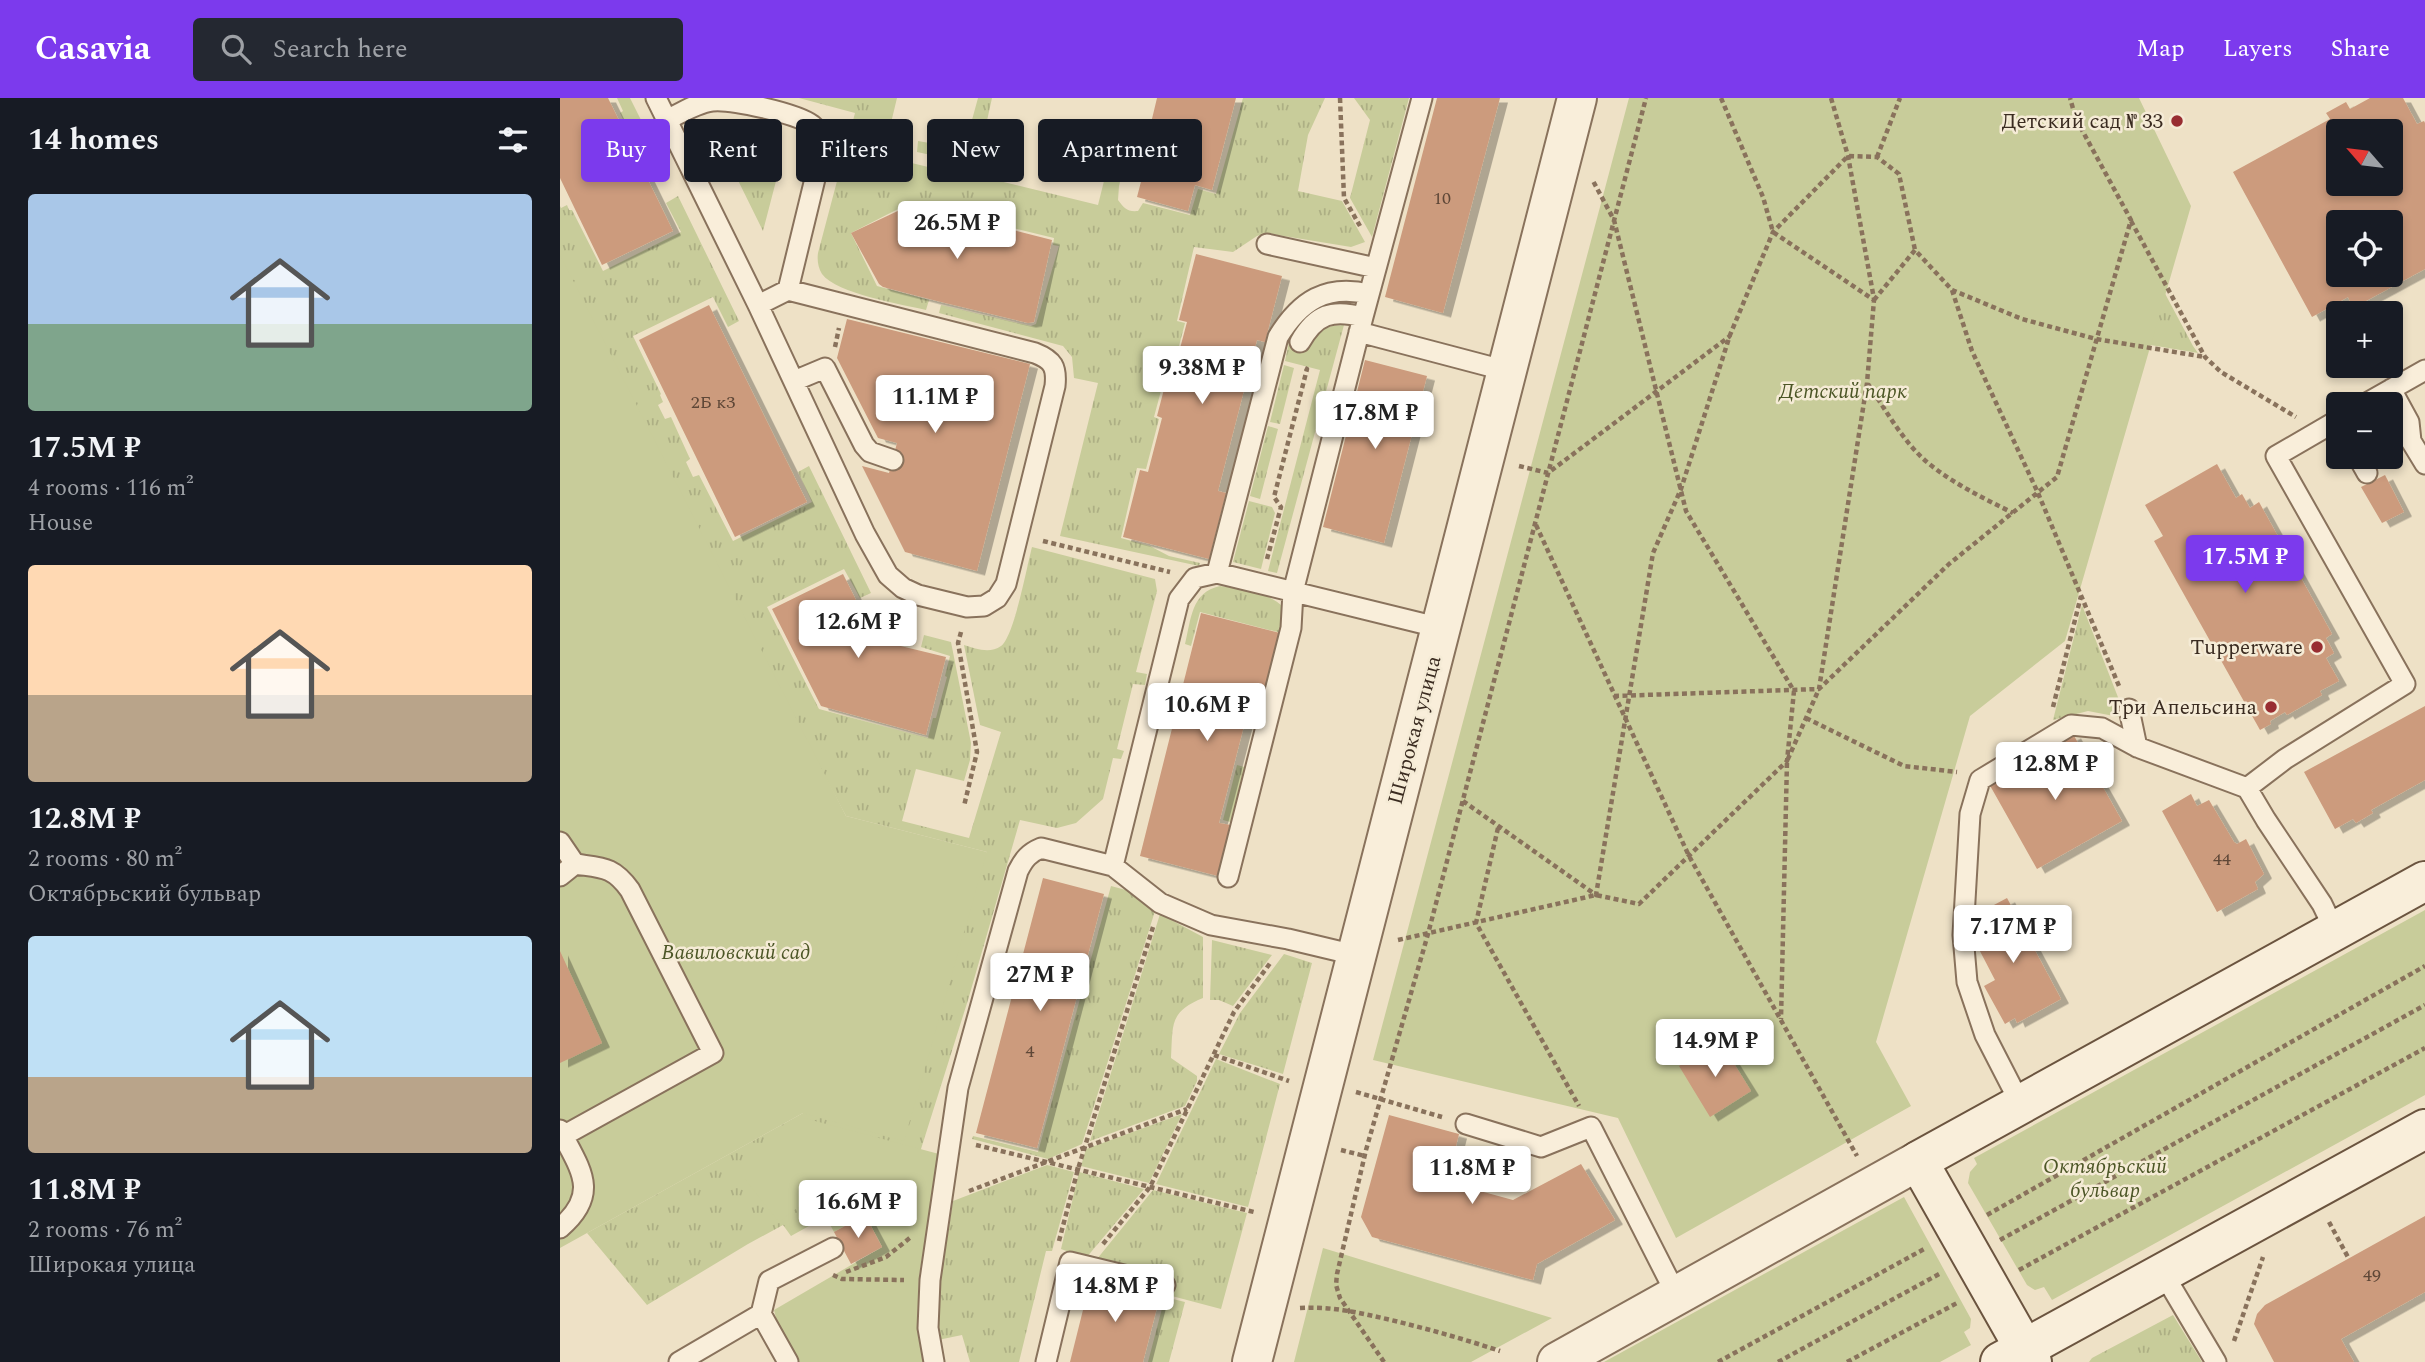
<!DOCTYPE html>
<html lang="en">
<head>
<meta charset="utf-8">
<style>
  :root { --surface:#171b24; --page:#242831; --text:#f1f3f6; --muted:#9ea1a6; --accent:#7c3aed }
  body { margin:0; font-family:Spectral,serif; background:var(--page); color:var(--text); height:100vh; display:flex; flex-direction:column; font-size:26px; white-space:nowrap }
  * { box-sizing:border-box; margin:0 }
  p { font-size:23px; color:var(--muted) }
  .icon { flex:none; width:38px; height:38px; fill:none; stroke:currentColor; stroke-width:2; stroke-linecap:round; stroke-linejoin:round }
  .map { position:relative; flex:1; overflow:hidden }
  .side { display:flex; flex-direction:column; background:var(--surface); width:560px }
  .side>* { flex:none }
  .top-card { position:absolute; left:21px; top:21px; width:665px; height:63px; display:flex; gap:14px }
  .needle { width:46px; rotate:298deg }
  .tools { position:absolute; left:1766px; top:21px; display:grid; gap:14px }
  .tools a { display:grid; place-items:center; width:77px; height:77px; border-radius:7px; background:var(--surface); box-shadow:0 4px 10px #0003; font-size:35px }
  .price { position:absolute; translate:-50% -60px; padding:0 16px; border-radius:7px; background:#fff; color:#222; font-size:23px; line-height:46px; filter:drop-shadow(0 2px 4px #0008) }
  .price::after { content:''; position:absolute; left:50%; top:42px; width:21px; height:16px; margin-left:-10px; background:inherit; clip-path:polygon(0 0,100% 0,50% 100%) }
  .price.selected { background:var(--accent); color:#fff }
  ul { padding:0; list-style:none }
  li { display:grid; align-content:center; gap:14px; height:371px; padding:0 28px }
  li span { display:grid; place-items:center; height:217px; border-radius:7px; color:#555 }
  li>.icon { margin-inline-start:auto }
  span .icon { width:126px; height:126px; fill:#fffc; stroke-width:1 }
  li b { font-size:30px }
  h2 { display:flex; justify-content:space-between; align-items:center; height:84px; padding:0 28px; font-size:30px }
  .chip { padding:0 24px; border-radius:7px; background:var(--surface); box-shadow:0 4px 10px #0003; font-size:24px; line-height:63px }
  .chip.selected { background:var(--accent); color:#fff }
  header { display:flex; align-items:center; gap:42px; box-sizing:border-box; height:98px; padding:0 35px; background:var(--accent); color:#fff }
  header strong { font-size:33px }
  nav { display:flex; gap:38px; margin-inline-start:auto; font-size:24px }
  .search { width:490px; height:63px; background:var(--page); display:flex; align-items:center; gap:18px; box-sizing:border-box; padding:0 24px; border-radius:7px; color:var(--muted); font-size:26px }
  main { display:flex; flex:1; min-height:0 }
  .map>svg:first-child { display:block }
</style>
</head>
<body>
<header>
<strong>Casavia</strong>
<div class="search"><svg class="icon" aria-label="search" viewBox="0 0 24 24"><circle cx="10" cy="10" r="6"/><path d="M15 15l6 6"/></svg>Search here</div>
<nav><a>Map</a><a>Layers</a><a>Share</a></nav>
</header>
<main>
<section class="side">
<h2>14 homes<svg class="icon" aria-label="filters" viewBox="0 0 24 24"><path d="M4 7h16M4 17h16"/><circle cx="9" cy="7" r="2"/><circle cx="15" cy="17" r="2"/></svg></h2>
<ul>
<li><span style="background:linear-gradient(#a9c7e8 60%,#7fa58c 0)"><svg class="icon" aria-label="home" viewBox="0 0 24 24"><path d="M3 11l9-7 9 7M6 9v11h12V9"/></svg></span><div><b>17.5M ₽</b><p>4 rooms · 116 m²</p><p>House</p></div></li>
<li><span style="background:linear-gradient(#ffd9b3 60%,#b9a48a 0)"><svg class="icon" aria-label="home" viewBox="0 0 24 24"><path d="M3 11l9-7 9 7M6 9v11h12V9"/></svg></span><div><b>12.8M ₽</b><p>2 rooms · 80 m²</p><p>Октябрьский бульвар</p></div></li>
<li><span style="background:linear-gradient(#bfe0f5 65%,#b9a48a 0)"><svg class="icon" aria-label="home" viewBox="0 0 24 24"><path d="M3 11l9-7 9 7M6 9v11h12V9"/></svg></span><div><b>11.8M ₽</b><p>2 rooms · 76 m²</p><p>Широкая улица</p></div></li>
</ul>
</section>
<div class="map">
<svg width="1865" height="1264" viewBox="0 0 1865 1264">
  <defs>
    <pattern id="grass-tufts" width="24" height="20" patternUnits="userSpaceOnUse" patternTransform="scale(1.75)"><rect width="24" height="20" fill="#c8cc9a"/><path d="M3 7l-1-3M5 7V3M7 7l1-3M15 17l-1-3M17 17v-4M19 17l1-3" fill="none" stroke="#adaf84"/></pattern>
    <filter id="shadow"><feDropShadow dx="8" dy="4.5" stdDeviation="0" flood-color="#0004"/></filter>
  </defs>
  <rect width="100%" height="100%" fill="#eee1c6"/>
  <path fill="url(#grass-tufts)" d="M57 0H70L102 64 91 70 81 49 77 50 60 15 63 13Z
    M239 0H337L323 58 401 77 404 64 357 54 358 43 404 51 418 0H432L415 77 538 107 551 55 566 59 559 88 558 102C564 110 567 114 578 113L583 105 630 117 638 91 656 96 683 0H765L748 37 738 93 782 103 805 144 791 149 706 135 697 138 673 154 634 149 617 223 625 225 612 275 606 274 594 319 599 321 586 371 577 370 561 440 590 448 609 458 640 465 639 468 500 438 538 285 514 280 512 259 503 248 379 215 381 207 471 228 476 226 499 148 493 147 494 140 370 110 366 112 361 103 344 111 342 109 291 135 317 188 369 202 366 212C341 206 277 196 262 176 258 170 257 162 258 155L295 15Z
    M794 0H849L812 139 790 100 810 22Z
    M154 25 156 36 220 56 222 60 203 133 164 54 169 51 167 47 163 48 157 39 140 47V34L145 28Z
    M118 98 179 223 168 229 153 199 73 238 101 296 100 297 103 304 98 307 105 321 111 319 130 361 126 364 133 379 139 377 173 443 252 404 238 374 249 368 311 495 300 500 284 471 207 509 259 611 368 640 373 620H376L387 579 385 578 390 558 361 549 364 537 391 544 411 645 410 662 404 683 356 671 342 723 409 740 441 634 420 627 404 547C416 551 430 556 441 548 454 539 467 468 472 449L595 481 597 493 576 574 587 576 585 587 573 586 557 651 564 653 561 661 553 660 543 701 516 725 497 730 460 722 408 902 361 1051 301 1099 231 1138 223 1127 188 1146 87 1207 27 1135 243 1015 427 754 286 718 0 180V108L1 110 7 107 9 112H12L43 173 121 134 106 105Z
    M1577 143 1633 248 1638 255 1555 241Z
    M784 227 717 475 708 473 760 272 725 263 729 244 749 249C754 231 767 228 784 227Z
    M724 267 734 270 720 326 710 324Z
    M708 328 718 331 700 401 690 398Z
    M689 403 712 409 715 415 701 471 673 464Z
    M660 488C681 491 707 493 723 509L725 536 640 514 631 548 625 546C631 522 631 494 660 488Z
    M1522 507 1563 612 1564 620 1528 613 1493 622Z
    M677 667 688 670 674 725 663 722Z
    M551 788 577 795 595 813 522 1046 488 1061 412 1041 413 1038 478 1054Z
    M600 816 643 839V900C609 914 613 926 611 960L637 978V983L625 1008 530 1043Z
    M652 842 712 857 673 908 659 902H650Z
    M724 856 752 865 723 976 659 956 680 915Z
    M656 961 720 986 688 1109 596 1086Z
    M622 1016 589 1085 521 1068 526 1051Z
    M487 1067 514 1074 492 1153H486L459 1264H410L402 1237 378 1242 377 1205 393 1103Z
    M519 1074 584 1091 526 1160 501 1151Z
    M593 1092 687 1115 661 1211 608 1197 612 1178 537 1161Z
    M605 1199 625 1204 609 1264H588Z
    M1613 1217 1642 1264H1529L1532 1260Z"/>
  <path fill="#c8cc9a" d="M1069 0H1579L1631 108 1505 543 1410 618 1316 944 1351 1008 1116 1140 1058 1020 813 962Z
    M0 157 286 718 427 754 344 1043 243 1015 0 1150Z
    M1865 812V997L1492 1202 1484 1189 1475 1192 1467 1187 1408 1085 1410 1074 1417 1066 1414 1060Z
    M244 1020 379 1056 359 1179 357 1231 363 1264H237L219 1231 214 1212 322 1149 305 1117 274 1134 254 1097 219 1124 184 1080Z
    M1344 1099 1411 1221 1410 1230 1404 1234 1411 1247 1380 1264H1044Z
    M763 1150 992 1220 911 1264H734Z"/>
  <path fill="#cc9b7d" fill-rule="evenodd" filter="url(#shadow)" d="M0 0H48L113 133 42 167 0 80Z
    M597 0H676L652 92 635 87 628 113 577 99 596 26 591 25Z
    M877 0H940L883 215 825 199Z
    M1810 0H1843L1857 26 1864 23 1865 25V171L1793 210 1788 199 1752 219 1673 74 1770 21 1766 15 1786 4 1790 11ZM1778 33H1830V86H1778ZM1778 124H1830V177H1778Z
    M361 104 365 113 370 111 492 142 474 224 468 225 377 203 323 189 319 186 291 135 342 111 343 113Z
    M636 156 722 178 705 244 697 242 658 393 666 395 649 461 563 439 580 372 588 374 602 320 597 318 608 276 613 277 627 224 619 222Z
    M149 207 247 404 175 439 79 242Z
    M287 221 470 266 417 473 345 454 302 368 329 375 337 345 318 340 277 260Z
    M805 262 867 278 824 445 763 429Z
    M1830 313 1838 325 1830 329Z
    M1657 366 1676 400 1682 396 1690 410 1699 404 1772 536 1766 540 1774 555 1766 560 1779 583 1760 593 1762 597 1727 617 1725 614 1710 623 1711 626 1700 632 1594 443 1603 438 1585 407Z
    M1825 377 1844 414 1822 425 1801 389Z
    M283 476 316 542 386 559 366 637 261 608 212 511Z
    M641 515 720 535 706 588 695 585 659 725 671 727 658 778 580 758Z
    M1865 608V682L1811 712 1813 715 1796 725 1793 721 1775 731 1744 674Z
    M1513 636 1562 723 1477 771 1428 684Z
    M1631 696 1637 708 1649 702 1674 744 1677 746 1686 741 1704 776 1695 784 1698 791 1657 814 1602 713Z
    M483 780 544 796 477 1050 416 1035Z
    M1447 800 1501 901 1457 925 1455 920 1445 926 1424 888 1435 882 1410 834 1423 827 1417 816Z
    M0 853 42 945 0 965Z
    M1160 943 1191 993 1150 1019 1119 968Z
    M829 1017 899 1036 887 1084 953 1102 1021 1066 1055 1122 977 1166 973 1182 812 1139 801 1119Z
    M305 1117 322 1149 291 1166 274 1134Z
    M1865 1118V1194L1781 1241 1794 1264H1714L1694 1226 1697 1216 1705 1207Z
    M531 1180 600 1198 583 1264H510Z"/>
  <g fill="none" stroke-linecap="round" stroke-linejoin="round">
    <defs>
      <path id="lane" d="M96 0 198 207 305 436 328 477 343 490 358 497 407 509 424 508 437 500 446 486 495 288C497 269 493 262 475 255L228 192
        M107 22C121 15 136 5 152 3 171 1 236 15 252 27 262 35 261 45 261 56L228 192 198 207
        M707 146 816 170
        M799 234 947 273
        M740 244C756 216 772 211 803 219
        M234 283 265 270 304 347 310 354 333 362
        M1831 291 1849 324 1851 343 1865 366
        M1805 306 1865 272
        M1798 359 1807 375
        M657 475 718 239C740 203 766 186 809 196
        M1569 611 1577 649
        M1687 690 1725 661 1845 586 1716 358 1778 322
        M0 744 15 766
        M553 768 600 805 651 827 728 841 795 857
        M0 778 15 766C42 770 53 768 70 792L153 955 3 1038
        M668 779 731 530 733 494 803 219 862 0
        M1461 1007 1425 937 1407 884 1403 837 1410 716 1420 682 1511 627 1542 630 1577 649 1687 690 1706 722 1762 806 1775 833
        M906 1026 981 1049 1031 1029 1117 1198
        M0 1032C20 1071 41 1095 0 1130
        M1603 1175 1656 1264
        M201 1216 228 1264
        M119 1264 201 1216 209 1183 273 1150
        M374 1264 368 1230 370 1182 398 990 458 773C464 761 469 755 481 750L553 768 619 501 635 480 657 475 881 530
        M486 1264 510 1164 605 1187"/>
      <path id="street" d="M692 1264 1017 0
        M997 1264 1358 1063"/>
      <path id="secondary" d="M1440 1264 1865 1031
        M1472 1264 1358 1063 1865 783"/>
    </defs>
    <use href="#lane" stroke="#89725c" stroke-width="23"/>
    <use href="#street" stroke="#89725c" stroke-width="42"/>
    <use href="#secondary" stroke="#6b543f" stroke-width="42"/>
    <path stroke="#89725c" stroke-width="4.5" stroke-dasharray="5 3.5" stroke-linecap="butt" d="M780 0 784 100 800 128
      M1161 0 1203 99 1213 134 1314 202 1307 285 1259 591 1227 663 1221 921
      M1271 0 1288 58 1314 201
      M1317 59 1340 0
      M1571 123 1645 259 1661 274 1736 319
      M1392 192 1412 253 1478 395 1559 588
      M1314 202 1355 152 1392 192 1462 221 1536 241 1645 259
      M275 249 279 230
      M1308 286C1326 312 1343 344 1368 365 1394 386 1423 400 1453 415
      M959 368 988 375 1170 238
      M976 427 1129 758 1297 1058
      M483 443 610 474
      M707 461 721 409 714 399 747 271 745 270
      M401 534 398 545 417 654 404 708
      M1054 598 1259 591 1389 466 1497 379 1571 122 1516 21 1510 0
      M1493 609 1521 498
      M1246 620 1344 668 1397 674
      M903 703 1036 797 1093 455 1121 391 1170 237 1213 134 1288 58 1317 59 1339 76 1355 152
      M938 730 916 825 1019 1008
      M838 842 1036 797 1079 806 1227 663 1234 593 1126 413 1054 122 1032 81
      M654 957 729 983
      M796 994 882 1019
      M416 1047 694 1114
      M781 1052 805 1058
      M409 1093 627 1011
      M1427 1117 1865 868
      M1769 1124 1789 1161
      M1440 1142 1865 907
      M499 1143 518 1071 593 829
      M543 1146 590 1089 674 914 711 864
      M1459 1172 1865 950
      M286 1174 326 1159 351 1139
      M273 1177 282 1181 344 1182
      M740 1210C772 1208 800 1215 831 1222 868 1231 904 1241 940 1253
      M1674 1243 1703 1159
      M824 1264 780 1200 776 1187 777 1176 806 1052 868 836 1086 0
      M1158 1264 1366 1150
      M1218 1264 1381 1175
      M1287 1264 1397 1205"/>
    <use href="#lane" stroke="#f9eeda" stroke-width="19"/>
    <use href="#street" stroke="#f9eeda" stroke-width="38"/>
    <use href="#secondary" stroke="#f9eeda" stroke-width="38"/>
  </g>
  <g fill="#982d31" stroke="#f5ebd6" stroke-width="2.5">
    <circle cx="1617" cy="23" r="7"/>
    <circle cx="1757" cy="549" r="7"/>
    <circle cx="1711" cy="609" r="7"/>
  </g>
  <g text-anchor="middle" stroke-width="5" stroke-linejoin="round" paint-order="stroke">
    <g font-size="18" fill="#5e4737">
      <text x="882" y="106">10</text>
      <text x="153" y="310">2Б к3</text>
      <text x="1662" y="767">44</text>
      <text x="470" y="959">4</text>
      <text x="1812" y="1183">49</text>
    </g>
    <g font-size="21" fill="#3a2b20" stroke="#f5ebd6" text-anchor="end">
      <text x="1603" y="30">Детский сад № 33</text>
      <text x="1743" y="556">Tupperware</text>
      <text x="1697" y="616">Три Апельсина</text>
    </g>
    <g font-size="21" font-style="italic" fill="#4c5626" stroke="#f5ebd6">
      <text x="1283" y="300">Детский парк</text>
      <text x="176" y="861">Вавиловский сад</text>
      <text x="1545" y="1075">Октябрьский<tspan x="1545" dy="24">бульвар</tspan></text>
    </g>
    <g font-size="21" fill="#3a2b20" stroke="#f5ebd6">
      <text transform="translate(854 632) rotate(-75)" y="7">Широкая улица</text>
    </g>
  </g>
</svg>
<div class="tools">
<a><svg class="needle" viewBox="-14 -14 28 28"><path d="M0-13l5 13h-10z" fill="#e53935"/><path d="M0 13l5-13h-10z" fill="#9ea1a6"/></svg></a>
<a><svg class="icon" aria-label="locate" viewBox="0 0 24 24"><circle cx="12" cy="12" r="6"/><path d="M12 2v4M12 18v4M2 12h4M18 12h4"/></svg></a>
<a>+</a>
<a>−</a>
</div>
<b class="price" style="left:397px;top:163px">26.5M ₽</b>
<b class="price" style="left:642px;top:308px">9.38M ₽</b>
<b class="price" style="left:375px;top:337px">11.1M ₽</b>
<b class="price" style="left:815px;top:353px">17.8M ₽</b>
<b class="price selected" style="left:1685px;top:497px">17.5M ₽</b>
<b class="price" style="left:298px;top:562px">12.6M ₽</b>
<b class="price" style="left:647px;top:645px">10.6M ₽</b>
<b class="price" style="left:1495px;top:704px">12.8M ₽</b>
<b class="price" style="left:1453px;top:867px">7.17M ₽</b>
<b class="price" style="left:480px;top:915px">27M ₽</b>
<b class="price" style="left:1155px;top:981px">14.9M ₽</b>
<b class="price" style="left:912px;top:1108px">11.8M ₽</b>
<b class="price" style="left:298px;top:1142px">16.6M ₽</b>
<b class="price" style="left:555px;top:1226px">14.8M ₽</b>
<div class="top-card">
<a class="chip selected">Buy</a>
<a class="chip">Rent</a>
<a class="chip">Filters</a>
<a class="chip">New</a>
<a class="chip">Apartment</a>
</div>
</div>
</main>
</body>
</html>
